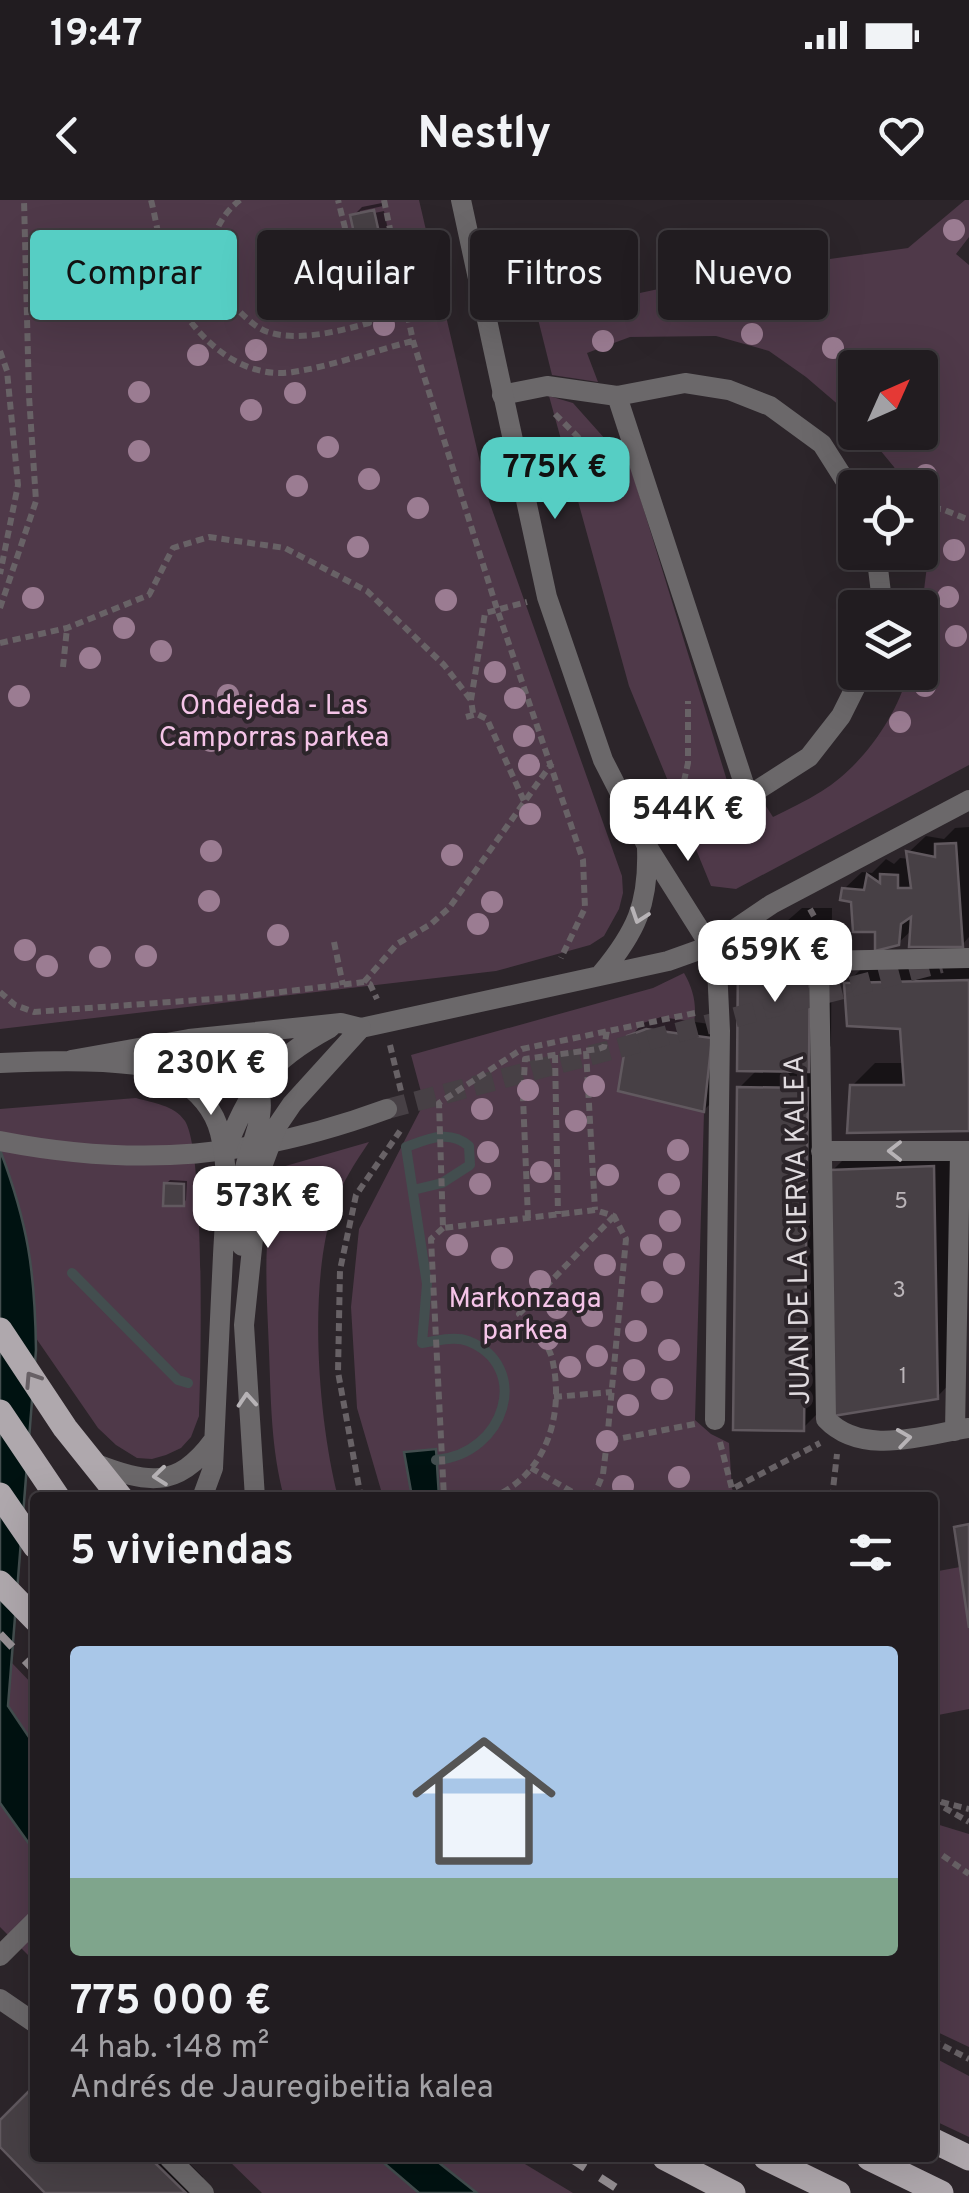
<!DOCTYPE html>
<html lang="es">
<head>
<meta charset="utf-8">
<style>
  :root { --surface:#211c20; --page:#292529; --text:#f1f3f6; --muted:#a2a1a5; --line:#3e3a3e; --accent:#56cec4 }
  body { margin:0; font-family:Overpass,sans-serif; background:var(--page); color:var(--text); height:100vh; display:flex; flex-direction:column; font-size:38px; white-space:nowrap }
  * { box-sizing:border-box; margin:0 }
  p { font-size:32px; color:var(--muted) }
  .icon { flex:none; width:55px; height:55px; fill:none; stroke:currentColor; stroke-width:2; stroke-linecap:round; stroke-linejoin:round }
  .map { position:relative; flex:1; overflow:hidden }
  .drawer { position:absolute; left:30px; top:1292px; width:908px; height:670px; display:flex; flex-direction:column; background:var(--surface); border-radius:10px; box-shadow:0 10px 40px #0002,0 0 0 2px var(--line) }
  .drawer>* { flex:none }
  .guide { position:absolute; left:30px; top:30px; width:910px; height:90px; display:flex; gap:20px }
  .needle { width:65px; rotate:45deg }
  .fabs { position:absolute; left:838px; top:150px; display:grid; gap:20px }
  .fabs a { display:grid; place-items:center; width:100px; height:100px; border-radius:10px; background:var(--surface); box-shadow:0 10px 40px #0002,0 0 0 2px var(--line); font-size:50px }
  .price { position:absolute; translate:-50% -85px; padding:0 22px; border-radius:20px; background:#fff; color:#222; font-size:32px; line-height:65px; filter:drop-shadow(0 2px 5px #0008) }
  .price::after { content:''; position:absolute; left:50%; top:60px; width:30px; height:22px; margin-left:-15px; background:inherit; clip-path:polygon(0 0,100% 0,50% 100%) }
  .price.on { background:var(--accent); color:#111 }
  ul { padding:0; list-style:none }
  li { display:grid; align-content:center; gap:20px; height:530px; padding:0 40px }
  li span { display:grid; place-items:center; height:310px; border-radius:10px; color:#555 }
  li>.icon { margin-inline-start:auto }
  span .icon { width:180px; height:180px; fill:#fffc; stroke-width:1 }
  li b { font-size:42px }
  h2 { display:flex; justify-content:space-between; align-items:center; height:120px; padding:0 40px; font-size:42px }
  .pill { padding:0 35px; border-radius:10px; background:var(--surface); box-shadow:0 10px 40px #0002,0 0 0 2px var(--line); font-size:35px; line-height:90px }
  .pill.on { background:var(--accent); color:#111 }
  .status { display:flex; justify-content:space-between; align-items:center; height:70px; padding:0 50px; background:var(--surface); direction:ltr }
  .status svg { height:28px; fill:currentColor }
  header { display:flex; justify-content:space-between; align-items:center; height:130px; padding:0 40px; background:var(--surface); font-size:45px; font-weight:700 }
  .map>svg:first-child { display:block }
</style>
</head>
<body>
<div class="status"><b>19:47</b><svg viewBox="0 0 49 12"><path d="M0 12V9h3v3zM5 12V6h3v6zM10 12V3h3v9zM15 12V0h3v12zM26 1h20v11H26zM47 4h2v5h-2z"/></svg></div>
<header><svg class="icon" aria-label="back" viewBox="0 0 24 24"><path d="M15 5l-7 7 7 7"/></svg>Nestly<svg class="icon" aria-label="heart" viewBox="0 0 24 24"><path d="M12 20l-8-8c-3-5 5-10 8-4 3-6 11-1 8 4z"/></svg></header>
<div class="map">
<svg width="969" height="1993" viewBox="0 0 969 1993">
  <rect width="100%" height="100%" fill="#2c252a"/>
  <path fill="#4f3949" d="M0 0H419L489 301 622 676 623 693 619 709 604 736 590 745 496 771 0 829Z
    M965 0H969V37L956 54 969 65V565L736 689 711 686 629 486 549 196 573 203 631 268 736 610 760 597 773 617C789 609 806 601 822 591 861 567 897 517 908 473L920 472V422L927 366 920 338V288L904 287 894 267 866 233 920 232V168H855V219L806 177 769 151 716 136 630 137 587 153 598 182 552 175 537 115 738 72 908 48Z
    M684 773C696 794 698 812 691 836L646 829 628 835 618 891 704 912 695 1220 711 1234 729 1243 732 1289 739 1297H383L357 1208 351 1107 359 1029 424 903 411 855 653 788Z
    M136 898C153 903 174 905 185 921 205 952 201 1168 199 1216L191 1237 181 1248 166 1255 152 1259 137 1258 116 1245 98 1228 0 1086V909Z
    M369 942C355 963 341 984 333 1009 308 1086 318 1219 338 1297H284C271 1249 271 1201 269 1151 267 1092 260 1023 282 967Z
    M960 1367 969 1428V1509L933 1516V1372Z
    M11 1462 35 1487V1546L8 1507Z
    M0 1603 35 1652V1762L0 1727Z
    M933 1623 969 1634V1847L933 1830Z
    M933 1857 969 1876V1937L933 1920Z
    M226 1958H378L419 1993H262Z
    M433 1958H515L573 1993H477Z"/>
  <path fill="#001211" stroke="#434e4f" stroke-width="2.5" d="M0 950C28 1024 35 1071 36 1150L8 1506 35 1546V1652L0 1603Z
    M436 1249 439 1297H412L404 1252Z
    M378 1958H433L477 1993H419Z"/>
  <path fill="#0007" d="M382 3 383 6 360 11V16L384 11 394 58 386 67 353 16 362 7Z
    M969 627V737L962 745 913 729 898 743 844 689 862 672 872 673 886 659 894 664 900 658 910 659 909 652 926 636 944 639 955 628Z
    M802 708H832L831 846 812 866 829 974 856 947 956 944 960 1173 937 1197 826 1205 803 1228 739 888 758 869 741 759 764 736H770Z
    M969 759V928L852 886 875 863H905L903 827 846 784 869 761Z
    M661 817 723 826 717 897 704 910 630 837 643 823Z
    M170 980 187 981 186 1000 183 1004 166 984Z
    M35 1888V1958H184L203 1977 187 1993H49L0 1944V1924Z"/>
  <g fill="none" stroke-linecap="round" stroke-linejoin="round">
    <path stroke="#434e4f" stroke-width="10" d="M413 990 442 983 470 965 469 946C449 929 428 939 406 947L427 1084 422 1143C435 1141 455 1136 468 1141 532 1166 506 1254 436 1260
      M72 1073 178 1180 188 1183"/>
  </g>
  <path fill="#474045" stroke="#61595f" stroke-width="2.5" d="M374 10 387 69 363 74 350 15Z
    M956 643 963 747H909L911 717 901 724 899 745 875 751V732H853L851 702 840 700 842 688 864 690 867 674 880 683V674L898 675V688H911L906 651 935 657V644Z
    M776 730H810L809 872 737 871 738 758H752V750H763V740H776Z
    M969 780V931L847 933 850 885H904L900 829 847 826 844 783Z
    M646 829 712 838 704 912 618 891 627 836Z
    M737 887 808 888 804 1231 733 1230Z
    M934 966 938 1199 833 1216 830 970Z
    M164 983 184 984V1006H163Z
    M969 1324V1428L954 1327Z
    M35 1885V1958H150L186 1993H45L0 1947V1920Z"/>
  <g fill="none" stroke-linecap="round" stroke-linejoin="round">
    <path stroke="#474045" stroke-width="20" stroke-dasharray="20 10" stroke-linecap="butt" d="M387 909 941 763"/>
    <path stroke="#686266" stroke-width="6" stroke-dasharray="8 5" stroke-linecap="butt" d="M151 0C158 27 164 74 176 98 197 140 243 180 293 172 333 166 373 151 413 141
      M240 0C203 29 204 76 236 108 245 117 256 128 268 132 298 142 340 131 369 123L338 0
      M384 0 413 141 497 409 583 660 585 708 561 758
      M0 151 7 171 18 285 0 374
      M555 214 578 237 620 293
      M920 307 942 309 969 320
      M0 408 36 301 29 196 24 0
      M0 443 67 428 149 395 173 348 209 337 285 348 367 391 444 465 471 500
      M63 467 67 428
      M473 513 471 500 485 413 527 402
      M466 517 477 514 487 519 524 601
      M660 623 677 613 688 563V501
      M810 709 815 718 817 740
      M334 742 343 785
      M364 782 397 744 431 724 449 708 552 563
      M0 792 15 805 34 812 239 797 364 782 370 784 377 799
      M695 813 522 849 439 903 443 1028 595 1010 614 1016 626 1039 607 1241 695 1224
      M390 845 401 891
      M586 851 595 1010
      M555 855 558 1014
      M528 1018 523 897 525 859 598 849 604 847 607 831
      M443 1028 431 1039 444 1298
      M554 1197 612 1192
      M720 1242 732 1289 820 1243
      M531 1268 583 1298
      M361 1298 338 1172 340 1070 356 995 400 931
      M491 1298C547 1275 565 1214 552 1158 547 1141 532 1126 519 1114L614 1016
      M593 1298 603 1274 607 1241
      M832 1298 837 1254
      M933 1601 969 1622
      M941 1602 969 1609
      M932 1648 969 1674
      M932 1840 969 1859"/>
    <path stroke="#6b686a" stroke-width="20" d="M502 195 547 186 617 196 685 183 729 190 770 206 822 244 855 296
      M617 196 748 596 809 557 841 516 863 472
      M876 352 881 393 877 408
      M0 941C139 968 254 958 387 909
      M0 1799 35 1823
      M169 1958 204 1993"/>
    <path stroke="#6b686a" stroke-width="20" d="M461 0 547 397 603 560 647 646 710 746 717 767 720 831 715 1220
      M969 758 819 761 826 1219C862 1257 923 1235 969 1228
      M601 774C636 732 649 704 647 648
      M361 828 668 761 710 746 772 704 969 600
      M821 951H969
      M955 1231 960 951
      M0 1756 35 1721"/>
    <path stroke="#6b686a" stroke-width="20" d="M196 841C230 852 267 874 260 916 257 934 249 951 245 968 241 994 242 1020 242 1046
      M71 860 189 839 341 823 361 828 292 904 277 926 260 972 244 1125 255 1298
      M0 863C40 861 140 856 174 876 195 889 214 908 220 933 230 971 225 1016 223 1055 220 1126 217 1197 213 1268L202 1298
      M224 955C249 889 267 862 330 828
      M94 1263C146 1283 177 1290 213 1241"/>
    <path stroke="#afa8ad" stroke-width="25" d="M0 1130 65 1228 121 1298
      M0 1212 58 1298
      M0 1295 35 1346
      M0 1383 35 1419
      M932 1940 969 1958
      M665 1958 733 1993
      M766 1958 838 1993
      M869 1958 941 1993"/>
    <path stroke="#958f93" stroke-width="8" stroke-dasharray="18 18" stroke-linecap="butt" d="M0 1434 35 1471
      M570 1958 624 1993"/>
  </g>
  <g fill="#9b7c92">
    <circle cx="954" cy="30" r="11"/>
    <circle cx="126" cy="44" r="11"/>
    <circle cx="318" cy="45" r="11"/>
    <circle cx="48" cy="47" r="11"/>
    <circle cx="91" cy="59" r="11"/>
    <circle cx="379" cy="99" r="11"/>
    <circle cx="202" cy="101" r="11"/>
    <circle cx="384" cy="125" r="11"/>
    <circle cx="752" cy="134" r="11"/>
    <circle cx="603" cy="141" r="11"/>
    <circle cx="833" cy="148" r="11"/>
    <circle cx="256" cy="150" r="11"/>
    <circle cx="198" cy="155" r="11"/>
    <circle cx="139" cy="192" r="11"/>
    <circle cx="295" cy="193" r="11"/>
    <circle cx="251" cy="210" r="11"/>
    <circle cx="328" cy="247" r="11"/>
    <circle cx="139" cy="251" r="11"/>
    <circle cx="926" cy="275" r="11"/>
    <circle cx="369" cy="279" r="11"/>
    <circle cx="297" cy="286" r="11"/>
    <circle cx="418" cy="308" r="11"/>
    <circle cx="358" cy="347" r="11"/>
    <circle cx="954" cy="350" r="11"/>
    <circle cx="948" cy="397" r="11"/>
    <circle cx="33" cy="398" r="11"/>
    <circle cx="446" cy="400" r="11"/>
    <circle cx="124" cy="428" r="11"/>
    <circle cx="956" cy="436" r="11"/>
    <circle cx="161" cy="451" r="11"/>
    <circle cx="90" cy="458" r="11"/>
    <circle cx="495" cy="472" r="11"/>
    <circle cx="925" cy="486" r="11"/>
    <circle cx="228" cy="495" r="11"/>
    <circle cx="19" cy="496" r="11"/>
    <circle cx="515" cy="498" r="11"/>
    <circle cx="900" cy="522" r="11"/>
    <circle cx="524" cy="536" r="11"/>
    <circle cx="211" cy="541" r="11"/>
    <circle cx="529" cy="565" r="11"/>
    <circle cx="530" cy="614" r="11"/>
    <circle cx="211" cy="651" r="11"/>
    <circle cx="452" cy="655" r="11"/>
    <circle cx="209" cy="701" r="11"/>
    <circle cx="492" cy="702" r="11"/>
    <circle cx="478" cy="724" r="11"/>
    <circle cx="278" cy="735" r="11"/>
    <circle cx="25" cy="750" r="11"/>
    <circle cx="146" cy="756" r="11"/>
    <circle cx="100" cy="757" r="11"/>
    <circle cx="47" cy="766" r="11"/>
    <circle cx="594" cy="886" r="11"/>
    <circle cx="528" cy="890" r="11"/>
    <circle cx="482" cy="909" r="11"/>
    <circle cx="576" cy="921" r="11"/>
    <circle cx="678" cy="950" r="11"/>
    <circle cx="488" cy="952" r="11"/>
    <circle cx="541" cy="972" r="11"/>
    <circle cx="608" cy="975" r="11"/>
    <circle cx="480" cy="984" r="11"/>
    <circle cx="669" cy="984" r="11"/>
    <circle cx="670" cy="1021" r="11"/>
    <circle cx="457" cy="1045" r="11"/>
    <circle cx="651" cy="1045" r="11"/>
    <circle cx="502" cy="1058" r="11"/>
    <circle cx="674" cy="1064" r="11"/>
    <circle cx="605" cy="1065" r="11"/>
    <circle cx="540" cy="1081" r="11"/>
    <circle cx="652" cy="1092" r="11"/>
    <circle cx="557" cy="1108" r="11"/>
    <circle cx="592" cy="1116" r="11"/>
    <circle cx="636" cy="1131" r="11"/>
    <circle cx="548" cy="1139" r="11"/>
    <circle cx="669" cy="1150" r="11"/>
    <circle cx="597" cy="1156" r="11"/>
    <circle cx="570" cy="1167" r="11"/>
    <circle cx="634" cy="1170" r="11"/>
    <circle cx="662" cy="1189" r="11"/>
    <circle cx="628" cy="1205" r="11"/>
    <circle cx="607" cy="1241" r="11"/>
    <circle cx="679" cy="1277" r="11"/>
    <circle cx="623" cy="1286" r="11"/>
  </g>
  <defs><path id="oneway-chevron" d="M-2-3.5L2.5 0L-2 3.5" fill="none" stroke-width="1.6" stroke-linecap="round" stroke-linejoin="round" transform="scale(2.5)"/></defs>
  <g stroke="#b7b3b6">
    <use href="#oneway-chevron" transform="translate(639 716) rotate(109)"/>
    <use href="#oneway-chevron" transform="translate(895 951) rotate(-180)"/>
    <use href="#oneway-chevron" transform="translate(247 1200) rotate(-94)"/>
    <use href="#oneway-chevron" transform="translate(904 1238) rotate(-8)"/>
    <use href="#oneway-chevron" transform="translate(160 1276) rotate(174)"/>
  </g>
  <use stroke="#676065" href="#oneway-chevron" transform="translate(32 1179) rotate(-123)"/>
  <g text-anchor="middle" stroke-width="8" stroke-linejoin="round" paint-order="stroke">
    <g font-size="22" fill="#bab4b8">
      <text x="901" y="1008">5</text>
      <text x="899" y="1097">3</text>
      <text x="903" y="1183">1</text>
    </g>
    <g font-size="28" fill="#f5c4e8" stroke="#2c252a">
      <text x="274" y="514">Ondejeda - Las<tspan x="274" dy="32">Camporras parkea</tspan></text>
      <text x="525" y="1107">Markonzaga<tspan x="525" dy="32">parkea</tspan></text>
    </g>
    <g font-size="28" fill="#e0dbdf" stroke="#2c252a">
      <text transform="translate(796 1030) rotate(-91)" y="10">JUAN DE LA CIERVA KALEA</text>
    </g>
  </g>
</svg>
<div class="fabs">
<a><svg class="needle" viewBox="-14 -14 28 28"><path d="M0-13l5 13h-10z" fill="#e53935"/><path d="M0 13l5-13h-10z" fill="#a2a1a5"/></svg></a>
<a><svg class="icon" aria-label="locate" viewBox="0 0 24 24"><circle cx="12" cy="12" r="6"/><path d="M12 2v4M12 18v4M2 12h4M18 12h4"/></svg></a>
<a><svg class="icon" aria-label="layers" viewBox="0 0 24 24"><path d="M12 4l9 5-9 5-9-5zM3 14l9 5 9-5"/></svg></a>
</div>
<b class="price on" style="left:555px;top:322px">775K €</b>
<b class="price" style="left:688px;top:664px">544K €</b>
<b class="price" style="left:775px;top:805px">659K €</b>
<b class="price" style="left:211px;top:918px">230K €</b>
<b class="price" style="left:268px;top:1051px">573K €</b>
<div class="guide">
<a class="pill on">Comprar</a>
<a class="pill">Alquilar</a>
<a class="pill">Filtros</a>
<a class="pill">Nuevo</a>
</div>
<section class="drawer">
<h2>5 viviendas<svg class="icon" aria-label="filters" viewBox="0 0 24 24"><path d="M4 7h16M4 17h16"/><circle cx="9" cy="7" r="2"/><circle cx="15" cy="17" r="2"/></svg></h2>
<ul>
<li><span style="background:linear-gradient(#a9c7e8 75%,#7fa58c 0)"><svg class="icon" aria-label="home" viewBox="0 0 24 24"><path d="M3 11l9-7 9 7M6 9v11h12V9"/></svg></span><div><b>775 000 €</b><p>4 hab. · 148 m²</p><p>Andrés de Jauregibeitia kalea</p></div></li>
</ul>
</section>
</div>
</body>
</html>
